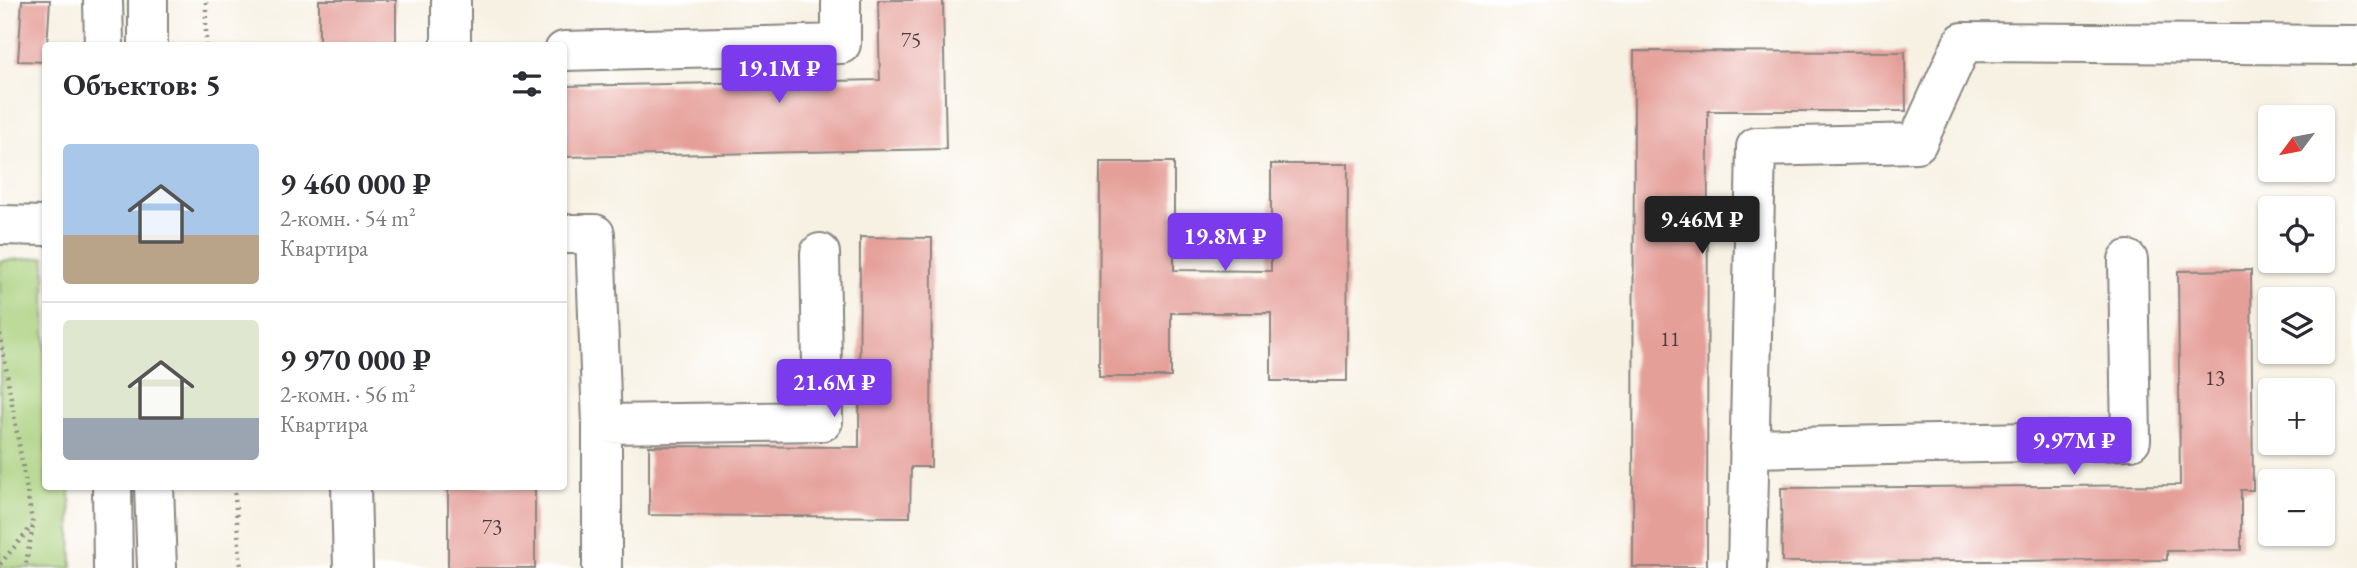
<!DOCTYPE html>
<html lang="ru">
<head>
<meta charset="utf-8">
<style>
  :root { --surface:#fff; --page:#f2f2f3; --text:#2b2b33; --muted:#7c7c81; --line:#e1e1e2; --accent:#7c3aed }
  body { margin:0; font-family:"EB Garamond",serif; background:var(--page); color:var(--text); height:100vh; display:flex; flex-direction:column; font-size:26px; white-space:nowrap }
  * { box-sizing:border-box; margin:0 }
  p { font-size:23px; color:var(--muted) }
  .icon { flex:none; width:38px; height:38px; fill:none; stroke:currentColor; stroke-width:2; stroke-linecap:round; stroke-linejoin:round }
  .map { position:relative; flex:1; overflow:hidden }
  .side { position:absolute; left:42px; top:42px; width:525px; height:448px; display:flex; flex-direction:column; background:var(--surface); border-radius:7px; box-shadow:0 2px 5px #0004 }
  .side>* { flex:none }
  .needle { width:46px; rotate:238deg }
  .tools { position:absolute; left:2258px; top:105px; display:grid; gap:14px }
  .tools a { display:grid; place-items:center; width:77px; height:77px; border-radius:7px; background:var(--surface); box-shadow:0 2px 5px #0004; font-size:35px }
  .price { position:absolute; translate:-50% -60px; padding:0 16px; border-radius:7px; background:var(--accent); color:#fff; font-size:23px; line-height:46px; filter:drop-shadow(0 2px 4px #0008) }
  .price::after { content:''; position:absolute; left:50%; top:42px; width:21px; height:16px; margin-left:-10px; background:inherit; clip-path:polygon(0 0,100% 0,50% 100%) }
  .price.on { background:#222; color:#fff }
  ul { padding:0; list-style:none }
  li { display:flex; align-items:center; gap:21px; height:175px; padding:0 21px }
  li+li { border-top:2px solid var(--line) }
  li span { display:grid; place-items:center; flex:none; width:196px; height:140px; border-radius:7px; color:#555 }
  li>.icon { margin-inline-start:auto }
  span .icon { width:84px; height:84px; fill:#fffc; stroke-width:1 }
  li b { font-size:30px }
  h2 { display:flex; justify-content:space-between; align-items:center; height:84px; padding:0 21px; font-size:30px }
  .map>svg:first-child { display:block }
</style>
</head>
<body>
<div class="map">
<svg width="2357" height="568" viewBox="0 0 2357 568">
  <rect width="100%" height="100%" fill="#fff"/>
  <filter id="ink" filterUnits="userSpaceOnUse"><feTurbulence type="fractalNoise" baseFrequency=".0143" numOctaves="2"/><feDisplacementMap in="SourceGraphic" scale="14" xChannelSelector="R" yChannelSelector="G"/><feConvolveMatrix kernelMatrix="1 2 1 2 8 2 1 2 1" color-interpolation-filters="sRGB"/></filter>
  <filter id="wash" filterUnits="userSpaceOnUse"><feTurbulence type="fractalNoise" baseFrequency=".00686" numOctaves="4" result="noise"/><feDisplacementMap in="SourceGraphic" scale="28" xChannelSelector="R" yChannelSelector="G"/><feGaussianBlur stdDeviation="1.57" result="paint"/><feColorMatrix in="noise" values="0 0 0 0 0 0 0 0 0 0 0 0 0 0 0 0 0 1.4 0 .05"/><feComposite in="paint" operator="in"/></filter>
  <g filter="url(#wash)">
    <rect width="100%" height="100%" fill="#f7f1e3"/>
    <path fill="#a7ce79" stroke="#62754a" stroke-width="2" d="M45 257 46 486 70 487 72 568H0V261Z"/>
    <g id="blocks">
      <path fill="#e59f99" d="M22 0H50L46 62 18 61Z
        M319 0H396V46H319Z
        M878 0H943L946 149 564 157V86L880 80Z
        M1634 51 1905 52 1906 111H1708L1707 567H1633Z
        M1100 162H1174V270L1271 271V164H1348L1347 381H1271V313H1171V377H1099Z
        M860 237 932 238 931 467H911L910 517 649 515V446L859 447Z
        M2251 270 2253 490H2241V550L2167 551V560L1782 562 1781 488 2180 485 2178 271Z
        M448 486H535V568H448Z"/>
    </g>
  </g>
  <g filter="url(#ink)">
    <use href="#blocks" fill-opacity="0" stroke="#8a8680" stroke-width="2"/>
    <g fill="none" stroke-linecap="round" stroke-linejoin="round">
      <defs>
        <path id="minor" d="M451 0V46
          M564 51 841 44V0
          M0 225 46 226
          M564 234H595L602 424V568
          M602 424 823 421 820 253
          M1749 448 2131 440 2128 260
          M351 486 353 568
          M1747 568 1756 147 1917 143 1963 42 2357 45"/>
        <path id="major" d="M103 0 104 46
          M148 0V46
          M112 486 113 568
          M154 486 157 568"/>
      </defs>
      <use href="#minor" stroke="#8a8680" stroke-width="42"/>
      <use href="#major" stroke="#8a8680" stroke-width="42"/>
      <path stroke="#8a8680" stroke-width="4.5" stroke-dasharray="2 5" stroke-linecap="butt" d="M206 46V0
        M0 334 33 526 25 568
        M234 486 241 568
        M0 564 32 526"/>
      <use href="#minor" stroke="#fff" stroke-width="38"/>
      <use href="#major" stroke="#fff" stroke-width="38"/>
    </g>
  </g>
  <g text-anchor="middle" stroke-width="5" stroke-linejoin="round" paint-order="stroke">
    <g font-size="21" fill="#4e3d3b">
      <text x="911" y="47">75</text>
      <text x="1670" y="346">11</text>
      <text x="2215" y="385">13</text>
      <text x="492" y="534">73</text>
    </g>
  </g>
</svg>
<div class="tools">
<a><svg class="needle" viewBox="-14 -14 28 28"><path d="M0-13l5 13h-10z" fill="#e53935"/><path d="M0 13l5-13h-10z" fill="#7c7c81"/></svg></a>
<a><svg class="icon" aria-label="locate" viewBox="0 0 24 24"><circle cx="12" cy="12" r="6"/><path d="M12 2v4M12 18v4M2 12h4M18 12h4"/></svg></a>
<a><svg class="icon" aria-label="layers" viewBox="0 0 24 24"><path d="M12 4l9 5-9 5-9-5zM3 14l9 5 9-5"/></svg></a>
<a>+</a>
<a>−</a>
</div>
<b class="price" style="left:779px;top:105px">19.1M ₽</b>
<b class="price on" style="left:1702px;top:256px">9.46M ₽</b>
<b class="price" style="left:1225px;top:273px">19.8M ₽</b>
<b class="price" style="left:834px;top:419px">21.6M ₽</b>
<b class="price" style="left:2074px;top:477px">9.97M ₽</b>
<section class="side">
<h2>Объектов: 5<svg class="icon" aria-label="filters" viewBox="0 0 24 24"><path d="M4 7h16M4 17h16"/><circle cx="9" cy="7" r="2"/><circle cx="15" cy="17" r="2"/></svg></h2>
<ul>
<li><span style="background:linear-gradient(#a9c7e8 65%,#b9a48a 0)"><svg class="icon" aria-label="home" viewBox="0 0 24 24"><path d="M3 11l9-7 9 7M6 9v11h12V9"/></svg></span><div><b>9 460 000 ₽</b><p>2-комн. · 54 m²</p><p>Квартира</p></div></li>
<li><span style="background:linear-gradient(#dfe7d0 70%,#9aa5b1 0)"><svg class="icon" aria-label="home" viewBox="0 0 24 24"><path d="M3 11l9-7 9 7M6 9v11h12V9"/></svg></span><div><b>9 970 000 ₽</b><p>2-комн. · 56 m²</p><p>Квартира</p></div></li>
</ul>
</section>
</div>
</body>
</html>
